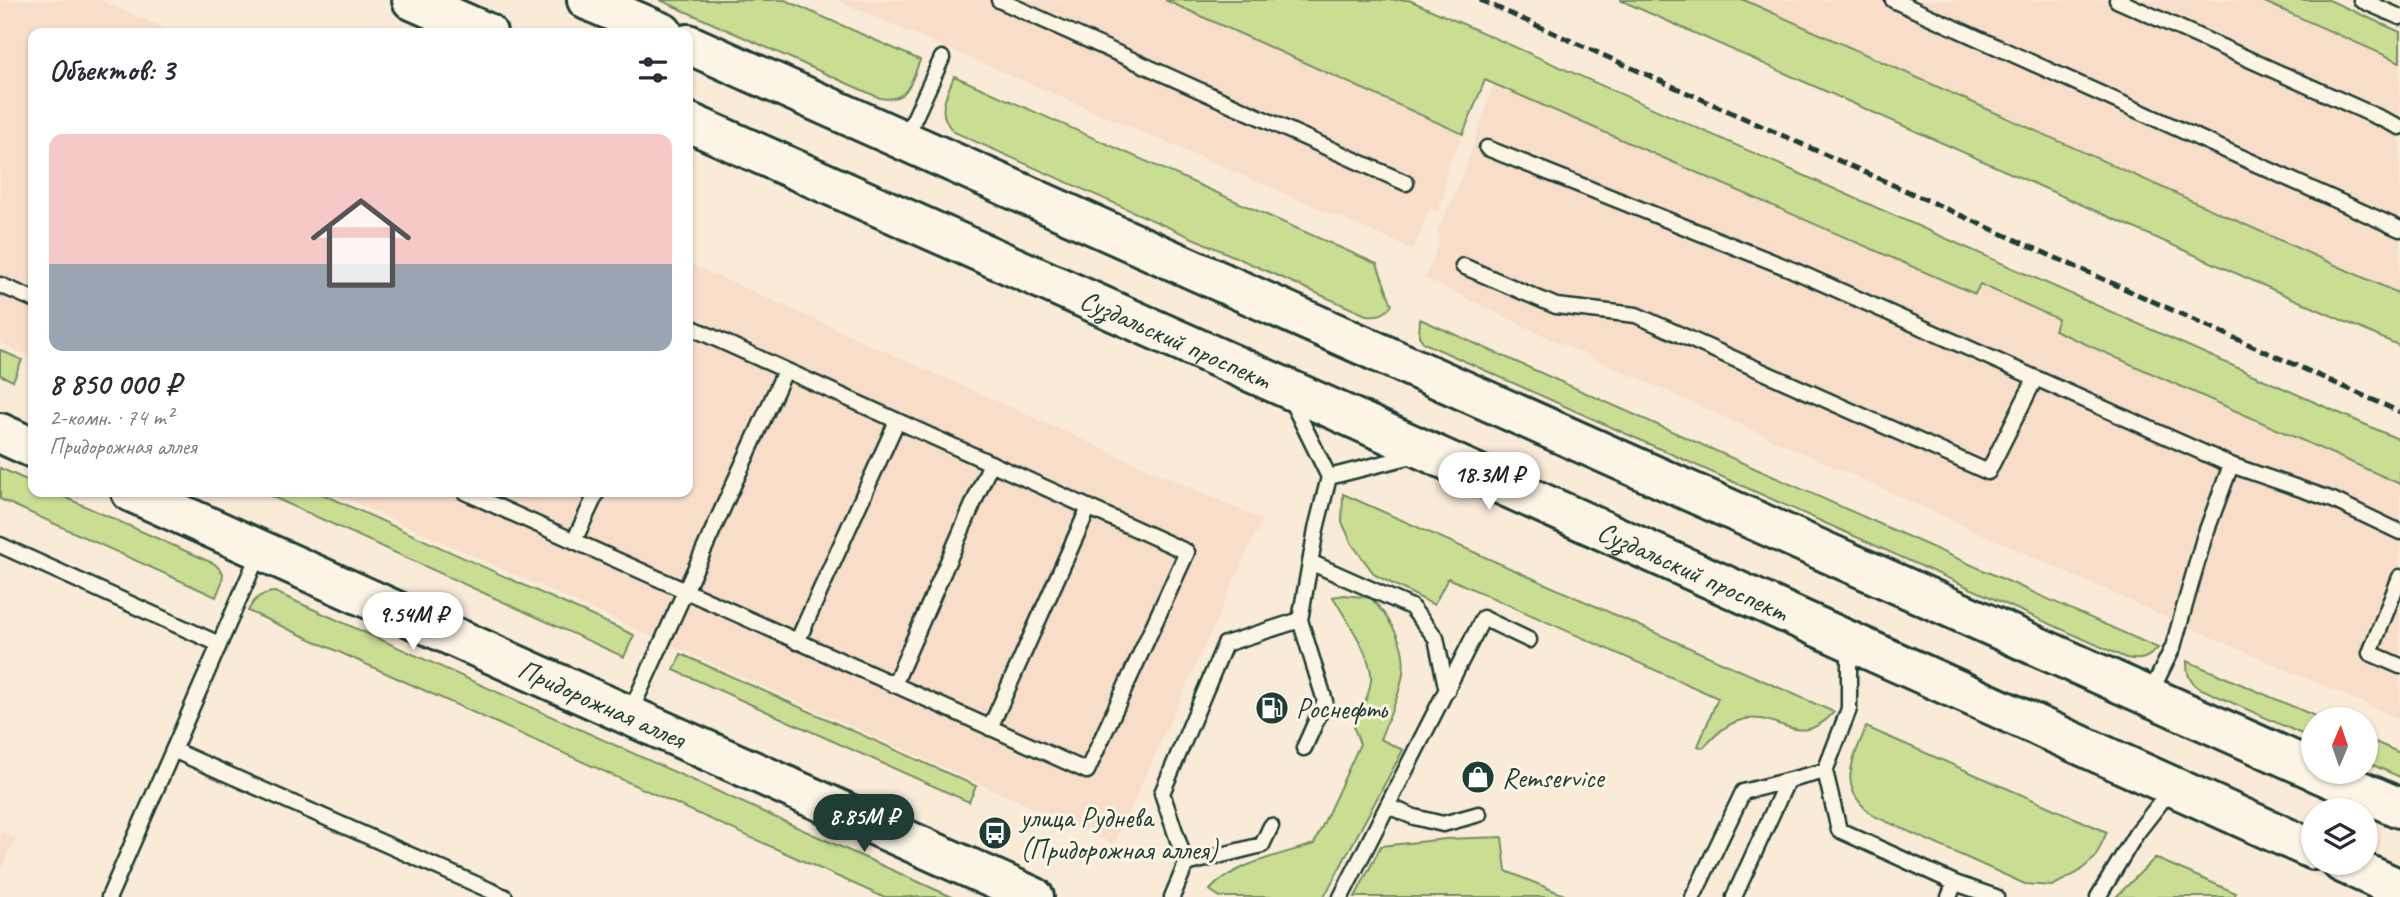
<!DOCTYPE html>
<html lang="ru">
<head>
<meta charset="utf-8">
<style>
  :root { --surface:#fff; --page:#f7f7f7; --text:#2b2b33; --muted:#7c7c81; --accent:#1f3d34 }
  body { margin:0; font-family:Caveat,sans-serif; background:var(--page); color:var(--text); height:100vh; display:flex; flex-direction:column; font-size:26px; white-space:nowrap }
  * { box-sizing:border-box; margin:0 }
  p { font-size:23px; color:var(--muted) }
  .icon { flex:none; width:38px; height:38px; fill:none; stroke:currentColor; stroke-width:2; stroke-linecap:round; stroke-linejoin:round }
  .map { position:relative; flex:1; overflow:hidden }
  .side { position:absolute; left:28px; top:28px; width:665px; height:469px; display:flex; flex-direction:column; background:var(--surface); border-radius:14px; box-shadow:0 2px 5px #0004 }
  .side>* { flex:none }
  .needle { width:46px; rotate:2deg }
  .controls { position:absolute; left:2301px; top:707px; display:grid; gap:14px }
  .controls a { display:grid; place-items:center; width:77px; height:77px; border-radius:50%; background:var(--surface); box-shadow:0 2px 5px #0004; font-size:35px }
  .price { position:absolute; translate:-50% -60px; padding:0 16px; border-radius:24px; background:#fff; color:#222; font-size:23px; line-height:46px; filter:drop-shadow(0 2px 4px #0008) }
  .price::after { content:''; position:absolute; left:50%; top:42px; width:21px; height:16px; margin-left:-10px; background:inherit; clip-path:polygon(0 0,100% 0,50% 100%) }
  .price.selected { background:var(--accent); color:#fff }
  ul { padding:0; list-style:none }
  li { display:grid; align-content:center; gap:14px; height:371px; padding:0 21px }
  li span { display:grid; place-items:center; height:217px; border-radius:14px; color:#555 }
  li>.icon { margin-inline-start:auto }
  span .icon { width:126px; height:126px; fill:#fffc; stroke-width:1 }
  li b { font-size:30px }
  h2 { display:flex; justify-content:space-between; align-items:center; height:84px; padding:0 21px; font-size:30px }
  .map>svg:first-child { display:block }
</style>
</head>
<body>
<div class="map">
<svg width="2400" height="897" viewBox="0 0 2400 897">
  <rect width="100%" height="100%" fill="#faead8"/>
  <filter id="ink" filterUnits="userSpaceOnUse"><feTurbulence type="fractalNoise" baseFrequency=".0143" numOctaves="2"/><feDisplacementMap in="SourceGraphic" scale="14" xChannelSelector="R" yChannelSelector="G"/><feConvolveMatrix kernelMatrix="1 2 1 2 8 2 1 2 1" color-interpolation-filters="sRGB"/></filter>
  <g filter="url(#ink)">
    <path fill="#f8ddc9" d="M0 0H100L175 33H33V358L0 343Z
      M836 0H1165L1463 134 1447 169 1443 198 1438 211 1430 208 1413 249Z
      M1744 0H2260L2400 62V294Z
      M1494 84 1974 294 1979 284 2058 320 2054 330 2400 484V719L2179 623 1543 335 1425 278 1439 243 1438 230 1466 167Z
      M688 263 1262 520 1114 844 331 492H688Z
      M0 832 15 838 0 871Z"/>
    <path fill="#cade93" stroke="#748e64" stroke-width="2" d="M660 0H785L920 60C911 82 908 103 880 98Z
      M1165 0H1409L2400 440V484L2054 330 2058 319 1980 284 1975 294 1485 80 1463 134Z
      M1620 0H1744L2400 294V346Z
      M2260 0H2329L2400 32V62Z
      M954 76 1377 264 1392 305C1385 315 1378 316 1366 315L954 132C935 113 946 97 954 76Z
      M1420 319 2158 648C2147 659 2141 661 2126 658L1424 343 1419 336Z
      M0 350 22 360 13 381 0 375Z
      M0 468 33 483V492H53L215 564 223 573 222 582 216 597 0 499Z
      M262 492H318L634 635 624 657Z
      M1343 494 1834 712C1797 753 1778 708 1738 721 1723 726 1713 738 1703 748L1698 746 1718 698 1448 578 1434 605 1375 575 1352 544 1342 522Z
      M275 592 952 897H883L248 611C255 598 260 593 275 592Z
      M1344 595 1371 598C1420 653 1406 677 1380 739L1403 750 1324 897H1220L1210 890C1232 864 1281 855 1314 844L1360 744 1354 728C1360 713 1369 698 1371 681 1374 657 1345 618 1333 597Z
      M681 654 976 786 969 802 674 670Z
      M2187 661 2322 719H2314L2313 739 2197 687C2188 679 2187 672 2187 661Z
      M1866 727 2107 832 2095 858 2077 873 2052 886 2025 884 1874 816C1836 787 1852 764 1866 727Z
      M2366 738 2400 753V777L2366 762Z
      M1502 837 1506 871 1569 897H1355L1381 846 1446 839Z
      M2155 858 2236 893 2234 897H2116Z"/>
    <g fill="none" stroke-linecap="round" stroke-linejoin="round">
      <defs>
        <path id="lane" d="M999 0 1406 183
          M1893 0 2400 229
          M2117 0 2400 127
          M2361 0 2400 17
          M905 139 942 58
          M1487 148 1793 270 2231 465 2204 538 2173 647 2149 696
          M1463 266 1556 306 1636 315 1988 472 2035 379
          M0 285 33 299
          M1290 398 1329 477 1316 529 1300 620 1325 701 1304 748
          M2231 465 2333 500 2400 532
          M1329 477 1416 455
          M465 492 1087 771 1187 552 688 326
          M574 541 597 492
          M0 545 219 644
          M1310 562 1411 607 1436 638 1447 691
          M2400 577 2370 653 2400 666
          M797 642 897 421
          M1849 643V709L1825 771 1839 830 1955 883 1996 897
          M894 685 991 463
          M629 715 785 371
          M990 728 1089 507
          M173 750 505 897
          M1388 806 1414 817 1443 824 1479 814
          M1186 864 1262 845 1271 826
          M109 897 260 551
          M1172 897 1186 864 1162 793 1225 644 1300 620
          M1341 897 1483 618 1529 640
          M1693 897 1743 792 1825 771
          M1734 897 1787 781
          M1949 897 1955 883
          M2098 897 2136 834 2172 788"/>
        <g id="secondary">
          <path d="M412 0 487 33"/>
          <path d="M587 0 663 33"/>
          <path d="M688 44 2314 770"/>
          <path id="s1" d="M688 122 1284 387 2314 850"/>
          <path d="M0 433 33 448"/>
          <path id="s2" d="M131 492 1034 897"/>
          <path d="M2317 772 2400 808"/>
          <path d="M2342 863 2400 889"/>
        </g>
      </defs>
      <use href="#lane" stroke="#1f3d34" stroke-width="19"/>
      <use href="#secondary" stroke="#1f3d34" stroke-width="44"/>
      <use href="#lane" stroke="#fcf5e5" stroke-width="14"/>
      <use href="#secondary" stroke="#fcf5e5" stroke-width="38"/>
      <path stroke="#1f3d34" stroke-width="5" stroke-dasharray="10 5" stroke-linecap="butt" d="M1480 0 2400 412"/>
    </g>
  </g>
  <defs>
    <symbol id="fuel-disc" viewBox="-11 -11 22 22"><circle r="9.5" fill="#1f3d34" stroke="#fcf5e5"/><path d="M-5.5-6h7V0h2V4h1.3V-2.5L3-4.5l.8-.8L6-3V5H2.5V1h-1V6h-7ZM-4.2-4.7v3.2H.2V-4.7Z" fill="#fff"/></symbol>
    <symbol id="shop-disc" viewBox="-11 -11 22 22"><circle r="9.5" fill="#1f3d34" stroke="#fcf5e5"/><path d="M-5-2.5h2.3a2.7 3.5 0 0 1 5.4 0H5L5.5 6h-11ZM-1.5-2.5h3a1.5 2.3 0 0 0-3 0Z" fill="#fff"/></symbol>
    <symbol id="bus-disc" viewBox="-11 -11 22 22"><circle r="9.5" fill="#1f3d34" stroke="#fcf5e5"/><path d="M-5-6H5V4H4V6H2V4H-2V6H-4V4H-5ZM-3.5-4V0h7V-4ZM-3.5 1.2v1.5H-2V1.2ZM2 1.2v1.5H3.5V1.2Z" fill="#fff"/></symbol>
  </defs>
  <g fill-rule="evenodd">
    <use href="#fuel-disc" x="1253" y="689" width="38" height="38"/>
    <use href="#shop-disc" x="1459" y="758" width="38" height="38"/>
    <use href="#bus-disc" x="976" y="814" width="38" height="38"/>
  </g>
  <g text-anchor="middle" stroke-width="6" stroke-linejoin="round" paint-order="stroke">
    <g font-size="28" fill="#1f3d34" stroke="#fcf5e5">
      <text dy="10" stroke="none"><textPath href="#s1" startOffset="534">Суздальский проспект</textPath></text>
      <text dy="10" stroke="none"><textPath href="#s1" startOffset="1101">Суздальский проспект</textPath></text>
      <text dy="10" stroke="none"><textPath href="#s2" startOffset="516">Придорожная аллея</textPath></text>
    </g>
    <g font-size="28" fill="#1f3d34" stroke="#fcf5e5" text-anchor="start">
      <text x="1296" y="718">Роснефть</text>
      <text x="1502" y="787">Remservice</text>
      <text x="1020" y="827">улица Руднева<tspan x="1020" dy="32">(Придорожная аллея)</tspan></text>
    </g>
  </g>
</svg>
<div class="controls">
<a><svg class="needle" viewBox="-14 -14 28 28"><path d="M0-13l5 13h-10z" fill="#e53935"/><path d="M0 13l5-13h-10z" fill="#7c7c81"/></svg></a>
<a><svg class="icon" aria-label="layers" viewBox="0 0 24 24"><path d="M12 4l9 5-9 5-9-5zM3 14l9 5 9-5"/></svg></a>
</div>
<b class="price" style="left:1489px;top:512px">18.3M ₽</b>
<b class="price" style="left:413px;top:652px">9.54M ₽</b>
<b class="price selected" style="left:864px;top:854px">8.85M ₽</b>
<section class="side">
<h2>Объектов: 3<svg class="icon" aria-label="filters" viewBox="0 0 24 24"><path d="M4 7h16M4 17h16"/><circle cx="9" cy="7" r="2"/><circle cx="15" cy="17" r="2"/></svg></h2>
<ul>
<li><span style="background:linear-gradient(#f6c9c9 60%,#9aa5b1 0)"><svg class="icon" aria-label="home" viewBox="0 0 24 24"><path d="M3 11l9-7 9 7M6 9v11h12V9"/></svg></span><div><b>8 850 000 ₽</b><p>2-комн. · 74 m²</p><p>Придорожная аллея</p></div></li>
</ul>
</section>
</div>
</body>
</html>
